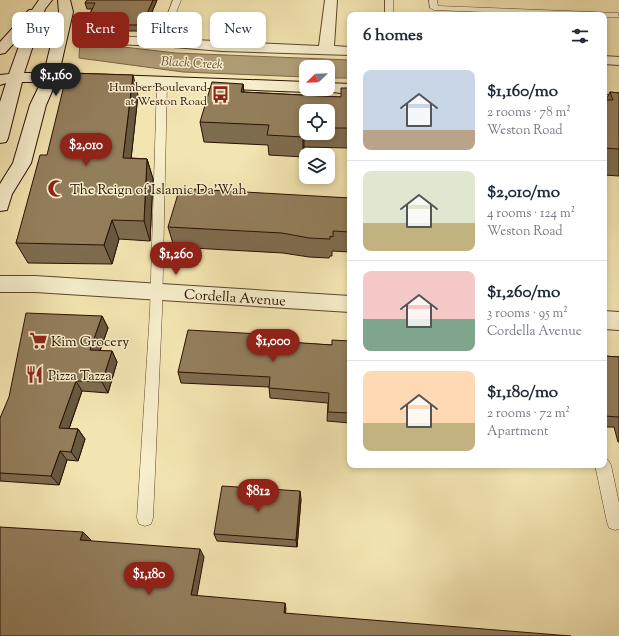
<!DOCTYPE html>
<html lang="en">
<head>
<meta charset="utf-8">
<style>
  :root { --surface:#fff; --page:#f2f2f3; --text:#1f2937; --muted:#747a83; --line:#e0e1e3; --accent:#8f2418 }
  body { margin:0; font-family:"Sorts Mill Goudy",serif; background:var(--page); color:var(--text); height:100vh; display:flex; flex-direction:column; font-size:15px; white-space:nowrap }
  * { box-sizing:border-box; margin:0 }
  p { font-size:13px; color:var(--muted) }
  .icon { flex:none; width:22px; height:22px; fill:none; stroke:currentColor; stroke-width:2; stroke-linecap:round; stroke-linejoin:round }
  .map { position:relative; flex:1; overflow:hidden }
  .sheet { position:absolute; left:347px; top:12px; width:260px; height:456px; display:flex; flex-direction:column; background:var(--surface); border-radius:8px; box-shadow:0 2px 6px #0003 }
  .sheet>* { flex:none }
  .guide { position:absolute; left:12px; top:12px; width:275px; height:36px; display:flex; gap:8px }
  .needle { width:26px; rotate:247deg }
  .tools { position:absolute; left:299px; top:60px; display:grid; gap:8px }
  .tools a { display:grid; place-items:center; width:36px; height:36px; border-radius:8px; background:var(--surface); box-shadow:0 2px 6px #0003; font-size:20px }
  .price { position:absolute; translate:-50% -34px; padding:0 9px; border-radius:14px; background:var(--accent); color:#fff; font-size:13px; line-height:26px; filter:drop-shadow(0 1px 2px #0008) }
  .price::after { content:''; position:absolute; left:50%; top:24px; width:12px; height:9px; margin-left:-6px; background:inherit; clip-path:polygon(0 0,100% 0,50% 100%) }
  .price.current { background:#222; color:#fff }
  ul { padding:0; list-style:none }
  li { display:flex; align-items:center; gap:12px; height:100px; padding:0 16px }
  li+li { border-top:1px solid var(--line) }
  li span { display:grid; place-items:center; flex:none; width:112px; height:80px; border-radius:8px; color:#555 }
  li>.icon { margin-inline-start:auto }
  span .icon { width:48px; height:48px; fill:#fffc; stroke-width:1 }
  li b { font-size:17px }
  h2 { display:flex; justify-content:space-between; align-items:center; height:48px; padding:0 16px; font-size:17px }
  .pill { padding:0 14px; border-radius:8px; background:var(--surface); box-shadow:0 2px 6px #0003; font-size:14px; line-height:36px }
  .pill.current { background:var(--accent); color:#fff }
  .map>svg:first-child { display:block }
</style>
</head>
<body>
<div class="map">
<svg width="619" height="636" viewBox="0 0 619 636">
  <rect width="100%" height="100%" fill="#f3e5b1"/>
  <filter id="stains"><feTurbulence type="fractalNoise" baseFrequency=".005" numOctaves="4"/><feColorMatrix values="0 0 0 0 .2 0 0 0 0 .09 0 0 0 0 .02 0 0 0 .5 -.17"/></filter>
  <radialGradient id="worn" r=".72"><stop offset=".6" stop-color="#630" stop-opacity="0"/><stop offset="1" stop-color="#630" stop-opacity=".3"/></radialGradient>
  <path fill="#af9c75" stroke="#7a6446" d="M80 42 176 53 350 60V78H328V67H306V77L183 72 79 58Z"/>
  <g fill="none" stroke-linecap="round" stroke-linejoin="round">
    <defs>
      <path id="lane" d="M173 0H181L165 42 161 45 158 44 157 42Z
        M385 0H393V15H385Z
        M429 0H437L438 6 618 13 619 17H604V15H556L434 10 430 8Z
        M162 79 167 82 162 311 153 518 151 524 145 526 139 524 137 518 150 311 157 82Z
        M604 458 608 460 611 465 619 503V529L615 530 609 528 607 522 595 465H604Z"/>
      <path id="street" d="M325 0H337L334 46 350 47V55L222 51 161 46 89 43 84 42 82 39 84 36 89 35C166 38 242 43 319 46Z
        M604 56 619 57V65L604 64Z
        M0 276H35L350 296V312L35 292H0Z
        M604 311 619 312V330L604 329Z"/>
      <path id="secondary" d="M39 0H52L45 9 24 73H44L59 12 58 0H70L73 12 59 73 306 82V89H312L306 92 56 82 46 105 31 163 12 194 7 210 0 211V184L13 163 30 105 41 82H22L8 138 6 142 0 143V102L6 83 0 85V75L9 74 24 32 5 53 0 54V42L29 10H32Z
        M328 83 350 84V94L323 91 321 89H328Z
        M604 95 619 96V106L604 105Z"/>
    </defs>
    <use href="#lane" stroke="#5d442c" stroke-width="1"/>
    <use href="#street" stroke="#5d442c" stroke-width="2"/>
    <use href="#secondary" stroke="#2b0f00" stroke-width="2"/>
    <use href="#lane" fill="#f7eecc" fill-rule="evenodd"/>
    <use href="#street" fill="#f7eecc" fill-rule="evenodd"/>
    <use href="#secondary" fill="#f7eecc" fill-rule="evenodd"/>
  </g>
  <path fill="#7e6c4f" stroke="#2b0f00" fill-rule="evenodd" d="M87 0H157L144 31H87L85 25 92 9H87L85 3Z
    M243 84 244 92 341 97 350 88V148L304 147 303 157 269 155 268 145 204 142 200 122ZM306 111H328V133H306Z
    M610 92 619 93V176L604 175V100H606Z
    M138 95 131 158 147 159 153 179 150 241 119 239 112 264 28 263 16 243 47 155Z
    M190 194 350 198V252L332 251V256H330L329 258 309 257 283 253 174 247 168 227Z
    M102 316 108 328 100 351H112L117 362 108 393 82 391 69 429H78L85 439 78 461 67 460 59 485 0 481V418Z
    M260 334 261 341 332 345 350 341V423L327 421 328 403 270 398 269 387 181 383 178 372Z
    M604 356 619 357V442H618L614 427H604Z
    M301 499 297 547 217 541 214 534Z"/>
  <path fill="#675840" stroke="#2b0f00" d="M153 0H157L144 31 142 25Z
    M133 75 138 95 129 178 123 158Z
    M243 84 245 104 241 92Z
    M304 127V147L303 157V137Z
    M147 159 153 179 150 241 144 221Z
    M112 220 119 239 112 264 104 245Z
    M102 316 108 328 96 361 90 350Z
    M112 351 117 362 108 393 102 382Z
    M76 381 82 391 66 437 59 428Z
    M78 429 85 439 78 461 71 452Z
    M60 451 67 460 59 485 51 476Z
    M300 491 301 499 297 547 296 540Z
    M83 532 91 540 88 548 80 540Z
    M200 549 204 557 196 601 191 595Z
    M285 603 286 609 285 618 284 613Z"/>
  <path fill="#937e5c" stroke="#2b0f00" d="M87 0H153L142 25H85L95 3H85Z
    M67 73 133 75 123 158 147 159 144 221 112 220 104 245 16 243 40 155H47Z
    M212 82 243 84 241 92 341 97V88H350V128H328V111H306V127H304L303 137 267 135 269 125 200 122Z
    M610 92 619 93V149L604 148V100H613Z
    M192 189 350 198V232L333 231V237L330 236V239L309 238 282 233 168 227 178 194H190Z
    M26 313 102 316 90 350 112 351 102 382 76 381 59 428 78 429 71 452 60 451 51 476 0 473V418L9 397Z
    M188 330 260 334 259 340 332 345V340L350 341V413L328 412 329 393 269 388 270 377 178 372Z
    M604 356 619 357V417L604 416Z
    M222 486 300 491 296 540 214 534Z
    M0 527 83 532 80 540 200 549 191 595 285 603 284 613 571 636H0Z"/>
  <defs>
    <symbol id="bus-bare" viewBox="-9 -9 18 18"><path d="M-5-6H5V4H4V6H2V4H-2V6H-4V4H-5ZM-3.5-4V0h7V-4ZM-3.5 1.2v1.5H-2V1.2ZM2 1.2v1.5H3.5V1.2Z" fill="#8f2418" stroke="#f7eecc" stroke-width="2.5" paint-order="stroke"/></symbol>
    <symbol id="mosque-bare" viewBox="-9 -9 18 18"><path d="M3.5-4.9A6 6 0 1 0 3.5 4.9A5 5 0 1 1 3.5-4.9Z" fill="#8f2418" stroke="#f7eecc" stroke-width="2.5" paint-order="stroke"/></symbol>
    <symbol id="supermarket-bare" viewBox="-9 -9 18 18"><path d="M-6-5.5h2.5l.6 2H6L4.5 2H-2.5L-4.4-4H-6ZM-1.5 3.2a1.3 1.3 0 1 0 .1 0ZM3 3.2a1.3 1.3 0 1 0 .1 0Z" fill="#8f2418" stroke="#f7eecc" stroke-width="2.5" paint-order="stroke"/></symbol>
    <symbol id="restaurant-bare" viewBox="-9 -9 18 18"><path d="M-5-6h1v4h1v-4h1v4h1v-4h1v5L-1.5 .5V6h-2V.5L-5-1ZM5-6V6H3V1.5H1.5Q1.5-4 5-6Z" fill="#8f2418" stroke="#f7eecc" stroke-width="2.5" paint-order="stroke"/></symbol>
  </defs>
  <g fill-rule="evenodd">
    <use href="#bus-bare" x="208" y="82" width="25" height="25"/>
    <use href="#mosque-bare" x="44" y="176" width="25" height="25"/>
    <use href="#supermarket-bare" x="26" y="328" width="25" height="25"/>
    <use href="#restaurant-bare" x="22" y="362" width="25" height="25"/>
  </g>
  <g text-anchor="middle" stroke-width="3" stroke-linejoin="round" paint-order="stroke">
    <g font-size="12" fill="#2b0f00" stroke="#f7eecc" text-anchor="end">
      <text x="207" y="91">Humber Boulevard<tspan x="207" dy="14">at Weston Road</tspan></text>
    </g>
    <g font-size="13" font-style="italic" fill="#664e35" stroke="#f7eecc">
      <text transform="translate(192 62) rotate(3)" y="5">Black Creek</text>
    </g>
    <g font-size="14" fill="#2b0f00" stroke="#f7eecc" text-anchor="start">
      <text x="70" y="194">The Reign of Islamic Da'Wah</text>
      <text x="51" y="346">Kim Grocery</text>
      <text x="48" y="380">Pizza Tazza</text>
    </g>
    <g font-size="14" fill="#2b0f00" stroke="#f7eecc">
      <text transform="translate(235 297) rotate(4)" y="5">Cordella Avenue</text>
    </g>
  </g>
  <rect width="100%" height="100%" filter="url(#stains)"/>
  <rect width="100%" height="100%" fill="url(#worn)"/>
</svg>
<div class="tools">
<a><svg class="needle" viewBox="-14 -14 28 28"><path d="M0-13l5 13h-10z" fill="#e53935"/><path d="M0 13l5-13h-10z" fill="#747a83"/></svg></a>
<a><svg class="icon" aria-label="locate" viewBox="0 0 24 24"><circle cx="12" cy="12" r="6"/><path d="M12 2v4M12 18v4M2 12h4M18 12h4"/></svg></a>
<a><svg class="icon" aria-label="layers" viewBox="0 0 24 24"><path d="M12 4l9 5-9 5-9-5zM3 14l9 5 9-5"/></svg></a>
</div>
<b class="price current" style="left:56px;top:97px">$1,160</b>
<b class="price" style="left:86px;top:167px">$2,010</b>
<b class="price" style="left:176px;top:276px">$1,260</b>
<b class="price" style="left:273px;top:363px">$1,000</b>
<b class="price" style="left:258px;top:513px">$812</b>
<b class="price" style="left:149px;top:596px">$1,180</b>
<div class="guide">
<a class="pill">Buy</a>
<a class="pill current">Rent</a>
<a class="pill">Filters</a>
<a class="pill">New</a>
</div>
<section class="sheet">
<h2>6 homes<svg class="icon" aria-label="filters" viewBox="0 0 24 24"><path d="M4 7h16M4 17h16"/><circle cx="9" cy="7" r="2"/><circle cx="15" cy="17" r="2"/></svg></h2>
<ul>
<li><span style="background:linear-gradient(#c9d6e8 75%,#b9a48a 0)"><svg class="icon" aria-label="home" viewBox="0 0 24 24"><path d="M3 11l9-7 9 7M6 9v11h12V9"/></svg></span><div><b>$1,160/mo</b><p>2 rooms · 78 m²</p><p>Weston Road</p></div></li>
<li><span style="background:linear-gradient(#dfe7d0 65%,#c2b280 0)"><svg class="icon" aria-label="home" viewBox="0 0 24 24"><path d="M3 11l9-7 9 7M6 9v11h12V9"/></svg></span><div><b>$2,010/mo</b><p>4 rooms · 124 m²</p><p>Weston Road</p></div></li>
<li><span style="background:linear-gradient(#f6c9c9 60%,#7fa58c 0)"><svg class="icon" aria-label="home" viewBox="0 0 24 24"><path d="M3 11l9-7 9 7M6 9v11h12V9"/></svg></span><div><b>$1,260/mo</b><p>3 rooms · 95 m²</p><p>Cordella Avenue</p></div></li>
<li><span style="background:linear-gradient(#ffd9b3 65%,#c2b280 0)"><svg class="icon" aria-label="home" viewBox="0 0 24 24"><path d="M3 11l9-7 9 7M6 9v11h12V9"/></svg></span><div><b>$1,180/mo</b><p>2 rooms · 72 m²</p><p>Apartment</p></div></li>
</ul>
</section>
</div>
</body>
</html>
